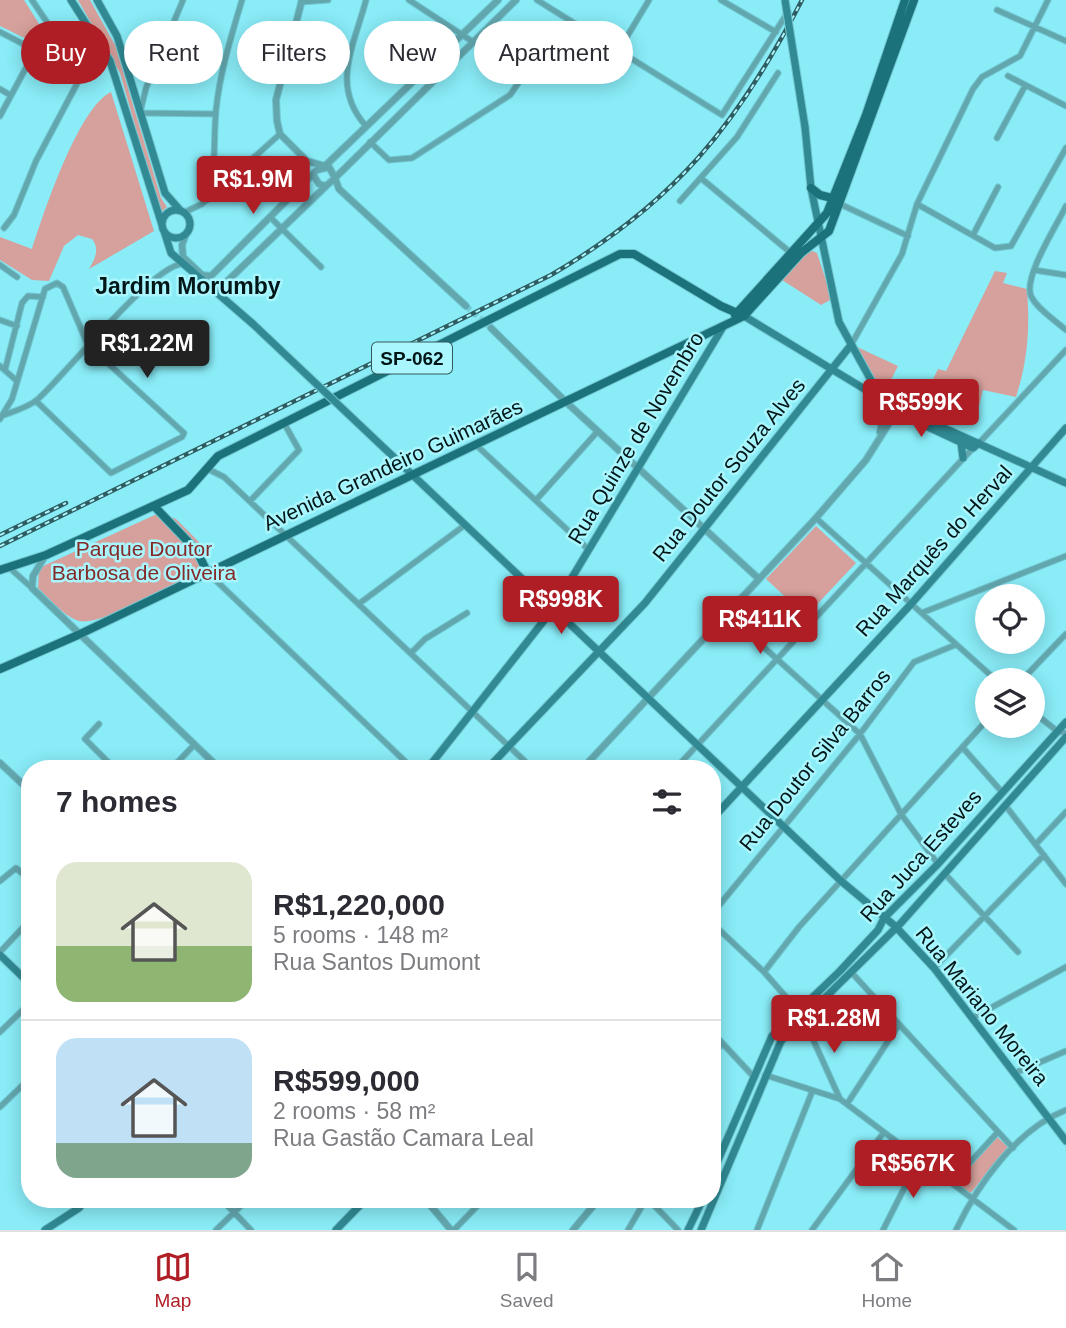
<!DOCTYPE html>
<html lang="en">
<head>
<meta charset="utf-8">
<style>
  :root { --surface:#fff; --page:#f7f7f7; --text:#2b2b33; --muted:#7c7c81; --line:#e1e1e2; --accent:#af1d25 }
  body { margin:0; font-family:Helvetica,sans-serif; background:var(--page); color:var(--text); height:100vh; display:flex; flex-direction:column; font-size:26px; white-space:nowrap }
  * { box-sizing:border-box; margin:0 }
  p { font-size:23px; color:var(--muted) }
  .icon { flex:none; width:38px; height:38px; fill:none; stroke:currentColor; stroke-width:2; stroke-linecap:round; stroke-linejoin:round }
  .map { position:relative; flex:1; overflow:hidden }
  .sheet { position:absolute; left:21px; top:760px; width:700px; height:448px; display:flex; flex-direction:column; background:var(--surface); border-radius:28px; box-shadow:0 4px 18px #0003 }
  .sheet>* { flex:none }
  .banner { position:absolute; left:21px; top:21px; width:700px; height:63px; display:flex; gap:14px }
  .controls { position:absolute; left:975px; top:584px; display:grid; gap:14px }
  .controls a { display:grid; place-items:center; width:70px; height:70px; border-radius:50%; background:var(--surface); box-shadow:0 4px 18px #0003; font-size:35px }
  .price { position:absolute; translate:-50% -60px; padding:0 16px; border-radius:7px; background:var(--accent); color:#fff; font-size:23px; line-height:46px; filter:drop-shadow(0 2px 4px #0008) }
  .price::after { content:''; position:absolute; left:50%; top:42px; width:21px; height:16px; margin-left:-10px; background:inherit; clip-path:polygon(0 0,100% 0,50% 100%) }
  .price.selected { background:#222; color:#fff }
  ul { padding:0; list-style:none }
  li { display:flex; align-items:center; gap:21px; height:175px; padding:0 35px }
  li+li { border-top:2px solid var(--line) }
  li span { display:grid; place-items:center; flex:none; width:196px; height:140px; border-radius:21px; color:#555 }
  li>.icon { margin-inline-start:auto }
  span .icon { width:84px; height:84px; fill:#fffc; stroke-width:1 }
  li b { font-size:30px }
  h2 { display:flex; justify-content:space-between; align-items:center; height:84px; padding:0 35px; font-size:30px }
  .tag { padding:0 24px; border-radius:32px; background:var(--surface); box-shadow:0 4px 18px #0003; font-size:24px; line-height:63px }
  .tag.selected { background:var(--accent); color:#fff }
  .tabs { display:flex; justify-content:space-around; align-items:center; height:98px; border-top:2px solid var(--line); background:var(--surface); font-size:19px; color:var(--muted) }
  .tabs a { display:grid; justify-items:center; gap:4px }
  .tabs .selected { color:var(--accent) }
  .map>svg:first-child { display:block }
</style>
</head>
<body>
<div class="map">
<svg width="1066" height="1230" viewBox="0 0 1066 1230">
  <rect width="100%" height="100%" fill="#89ecf7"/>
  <path fill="#d6a19c" d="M0 0H24L53 46V52L0 26Z
    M78 0H90L115 45 161 198 167 207 160 213 120 73Z
    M111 92 154 231 89 269C95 259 100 249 92 239L78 235 64 246 49 281 32 280 0 260V237L32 249C44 212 78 108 111 92Z
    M813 251 817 253 832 299 821 305 782 280 806 254Z
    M995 271 1007 273 1003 283 1027 289C1030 327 1028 360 1016 397L983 390 979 406 965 400 968 390 960 387 956 396 930 385 938 369 946 371Z
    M857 347 898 366 884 394Z
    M159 513 176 519 200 543 202 573C180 583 95 630 76 620 62 614 49 598 38 588L39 568Z
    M816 526 856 563 806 616 766 579Z
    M996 1136 1008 1147 970 1194 954 1183Z"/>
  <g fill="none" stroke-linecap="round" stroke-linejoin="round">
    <path stroke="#75ccd6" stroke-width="6" stroke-dasharray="6 3" stroke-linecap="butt" d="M466 306 491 328"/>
    <defs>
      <path id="minor" d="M32 0 67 52
        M183 0 146 88 140 113 216 114
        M537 0 722 115 788 12
        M721 0 776 32
        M301 2 328 0
        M997 10 1066 41
        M0 32 62 64
        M619 50 649 0
        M1008 76 1066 106
        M0 89 10 95
        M0 116 35 51
        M366 126C330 86 354 46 366 0
        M997 138 1025 86
        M370 142 389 160 412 158 510 95 519 82 516 70 409 0
        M702 179 791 253
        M207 200C217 167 213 144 216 110 220 72 231 37 242 0
        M680 201 737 137 778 73
        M840 204 908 236
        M917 204 995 248 1011 246 1066 148
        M1066 206C1057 225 1023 277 1031 296 1037 309 1056 321 1066 330
        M185 212 202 204 280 134
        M271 218 321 267
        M4 228 14 215 36 161 80 78 70 54 62 53 59 58 64 65 71 59
        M973 235 998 187
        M0 265 17 277
        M1034 270 1066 275
        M0 320 17 326
        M851 345 902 254 917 204 973 89 982 77 1020 56 1048 0
        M0 366 17 381
        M5 370 22 303 28 296 43 297
        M4 415C15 411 29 407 38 399 65 375 152 266 182 264
        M0 419 12 399 45 289 57 283 63 287 88 345 184 433 182 437 111 473 36 401
        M979 443 1066 350
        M475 444 589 550
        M208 469 224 477 532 768
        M537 499 598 431
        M250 501 299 450 284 423
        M816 518 997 681
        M12 570 32 588
        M207 572 412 768
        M360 603 465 525
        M924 612 1066 556
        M727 614 860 734 901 814 938 864
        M412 652 425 639 467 613
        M1021 681 1066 634
        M1032 711 1057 731 1066 733
        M99 724 85 739 114 768
        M964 749 1002 792
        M118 768H127
        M172 768 194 745
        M676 768 973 448
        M1005 805 1066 884
        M1036 844 1066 812
        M944 873 1018 952
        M0 881 16 868 30 880
        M712 914 860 734 914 662 955 645
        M712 923 764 972 802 1015 840 1099 1014 1230
        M0 952 30 920
        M934 968 1044 855
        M764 972 799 927 987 720
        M851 972 1013 1148
        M974 1017 1066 967
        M0 1032 30 1003
        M712 1032 753 1076
        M1015 1073 1066 1051
        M765 1075 840 1099
        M847 1104 898 1026
        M0 1107 30 1078
        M952 1182 997 1133
        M221 1199 251 1230
        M648 1199 678 1230
        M216 1230 248 1199
        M454 1230 484 1199
        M628 1230 646 1199
        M757 1230 812 1092
        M812 1230 884 1132
        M883 1230 920 1157
        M956 1230C978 1184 1017 1129 1066 1110"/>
      <path id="tertiary" d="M302 0 276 100 277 121 280 134 307 161 325 166 498 0
        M186 234 182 245 183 257 202 275 211 276 317 170 329 167 335 178 326 186 319 184 314 176
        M216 292 326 186
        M466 306 339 189 335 178 516 0
        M491 328 566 402 758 578
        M880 432 887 402
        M45 556 33 576 32 588 219 768
        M0 763 30 791
        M583 768 816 518 866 460 898 409
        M712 1056 721 1044
        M425 1199 451 1230
        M573 1230 599 1199"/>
      <path id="secondary" d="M71 0 110 61 162 225
        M97 0 117 36 165 193 180 210
        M805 127 811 188 839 322 872 382 896 412 973 448 979 443
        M162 224a14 14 0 1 1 28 0a14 14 0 1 1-28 0Z
        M164 231 171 253 253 324
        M744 316 881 399
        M891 404 1066 483
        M961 443 963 458
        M401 464 841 881 895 926 934 968 1066 1141
        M428 768 553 609 723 327
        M488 768 645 603 851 345
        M712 819 912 603 1066 428
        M0 955 30 984
        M712 1174 772 1036 839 972 878 930 884 918 938 864 1066 722
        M45 1230 79 1208 86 1199
        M336 1230 366 1199
        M688 1230 703 1199
        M701 1230 781 1041 900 924 1066 737"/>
      <path id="primary" d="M811 188 820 195 836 199
        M735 315 827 213 866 115 905 0
        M154 506 197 551 207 572
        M0 570 46 555 188 490 218 456 620 254H634L721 306 744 316
        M0 669 78 635 744 316 801 253 829 231 914 0"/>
    </defs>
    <use href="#minor" stroke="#71c5cf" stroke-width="7"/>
    <use href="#tertiary" stroke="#71c5cf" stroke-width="8"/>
    <use href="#secondary" stroke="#71c5cf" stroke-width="9"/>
    <use href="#primary" stroke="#71c5cf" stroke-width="10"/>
    <use href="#minor" stroke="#63a7ae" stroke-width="5"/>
    <use href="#tertiary" stroke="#63a7ae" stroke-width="6"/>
    <use href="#secondary" stroke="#308993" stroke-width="7"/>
    <use href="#primary" stroke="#1b727b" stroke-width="8"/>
    <defs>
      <path id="rail" d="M0 535 66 503
        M0 546 551 275C674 203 737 126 802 0"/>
    </defs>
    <use href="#rail" stroke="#2e5c61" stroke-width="4.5"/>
    <use href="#rail" stroke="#a9f6fe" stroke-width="2" stroke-dasharray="5" stroke-linecap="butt"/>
    <defs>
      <path id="secondary-bridge" d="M785 0 805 127
        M253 324 401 464"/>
    </defs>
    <use href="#secondary-bridge" stroke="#71c5cf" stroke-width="9" stroke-linecap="butt"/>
    <use href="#secondary-bridge" stroke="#308993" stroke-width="7"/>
  </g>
  <g text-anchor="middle" stroke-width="5" stroke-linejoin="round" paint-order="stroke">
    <rect fill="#a9f6fe" stroke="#34595d" stroke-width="2" x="372" y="342.5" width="80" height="31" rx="5"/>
    <g font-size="19" font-weight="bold" fill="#021618">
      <text x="412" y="365">SP-062</text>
    </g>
    <g font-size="21" fill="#021618" stroke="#a9f6fe">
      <text transform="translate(636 438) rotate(-59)" y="7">Rua Quinze de Novembro</text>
      <text transform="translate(393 465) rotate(-25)" y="7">Avenida Grandeiro Guimarães</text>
      <text transform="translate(729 470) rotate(-51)" y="7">Rua Doutor Souza Alves</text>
      <text transform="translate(934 551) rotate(-48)" y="7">Rua Marquês do Herval</text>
      <text transform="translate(815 760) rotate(-51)" y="7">Rua Doutor Silva Barros</text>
      <text transform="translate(921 856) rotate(-48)" y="7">Rua Juca Esteves</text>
      <text transform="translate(982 1006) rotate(51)" y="7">Rua Mariano Moreira</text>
    </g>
    <g font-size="21" fill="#842a28" stroke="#a9f6fe">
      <text x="144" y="556">Parque Doutor<tspan x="144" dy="24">Barbosa de Oliveira</tspan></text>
    </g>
    <g font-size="23" font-weight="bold" fill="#021618" stroke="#a9f6fe">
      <text x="188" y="294">Jardim Morumby</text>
    </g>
  </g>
</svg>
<div class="controls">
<a><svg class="icon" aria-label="locate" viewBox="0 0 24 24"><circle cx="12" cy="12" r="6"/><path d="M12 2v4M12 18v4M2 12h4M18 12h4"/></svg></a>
<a><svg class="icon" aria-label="layers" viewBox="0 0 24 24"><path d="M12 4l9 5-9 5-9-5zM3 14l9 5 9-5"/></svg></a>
</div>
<b class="price" style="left:253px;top:216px">R$1.9M</b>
<b class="price selected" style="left:147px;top:380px">R$1.22M</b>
<b class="price" style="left:921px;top:439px">R$599K</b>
<b class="price" style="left:561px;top:636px">R$998K</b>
<b class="price" style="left:760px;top:656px">R$411K</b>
<b class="price" style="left:834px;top:1055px">R$1.28M</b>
<b class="price" style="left:913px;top:1200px">R$567K</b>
<div class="banner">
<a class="tag selected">Buy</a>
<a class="tag">Rent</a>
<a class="tag">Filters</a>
<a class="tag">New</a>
<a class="tag">Apartment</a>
</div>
<section class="sheet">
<h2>7 homes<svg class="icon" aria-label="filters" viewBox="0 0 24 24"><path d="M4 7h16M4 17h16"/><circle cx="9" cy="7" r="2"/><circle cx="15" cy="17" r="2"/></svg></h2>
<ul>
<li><span style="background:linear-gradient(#dfe7d0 60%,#8fb573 0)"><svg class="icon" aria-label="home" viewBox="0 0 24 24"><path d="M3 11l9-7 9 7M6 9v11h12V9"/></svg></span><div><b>R$1,220,000</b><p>5 rooms · 148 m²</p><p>Rua Santos Dumont</p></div></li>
<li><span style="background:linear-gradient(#bfe0f5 75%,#7fa58c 0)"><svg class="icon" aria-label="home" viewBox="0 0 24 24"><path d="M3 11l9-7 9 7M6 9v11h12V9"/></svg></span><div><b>R$599,000</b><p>2 rooms · 58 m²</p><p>Rua Gastão Camara Leal</p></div></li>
</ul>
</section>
</div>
<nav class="tabs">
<a class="selected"><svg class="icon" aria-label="map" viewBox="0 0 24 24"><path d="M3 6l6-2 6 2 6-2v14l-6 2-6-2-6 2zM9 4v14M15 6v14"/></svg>Map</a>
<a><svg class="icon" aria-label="saved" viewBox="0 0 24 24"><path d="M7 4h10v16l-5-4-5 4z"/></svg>Saved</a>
<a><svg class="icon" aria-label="home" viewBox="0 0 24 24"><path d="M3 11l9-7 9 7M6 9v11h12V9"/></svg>Home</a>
</nav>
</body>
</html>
